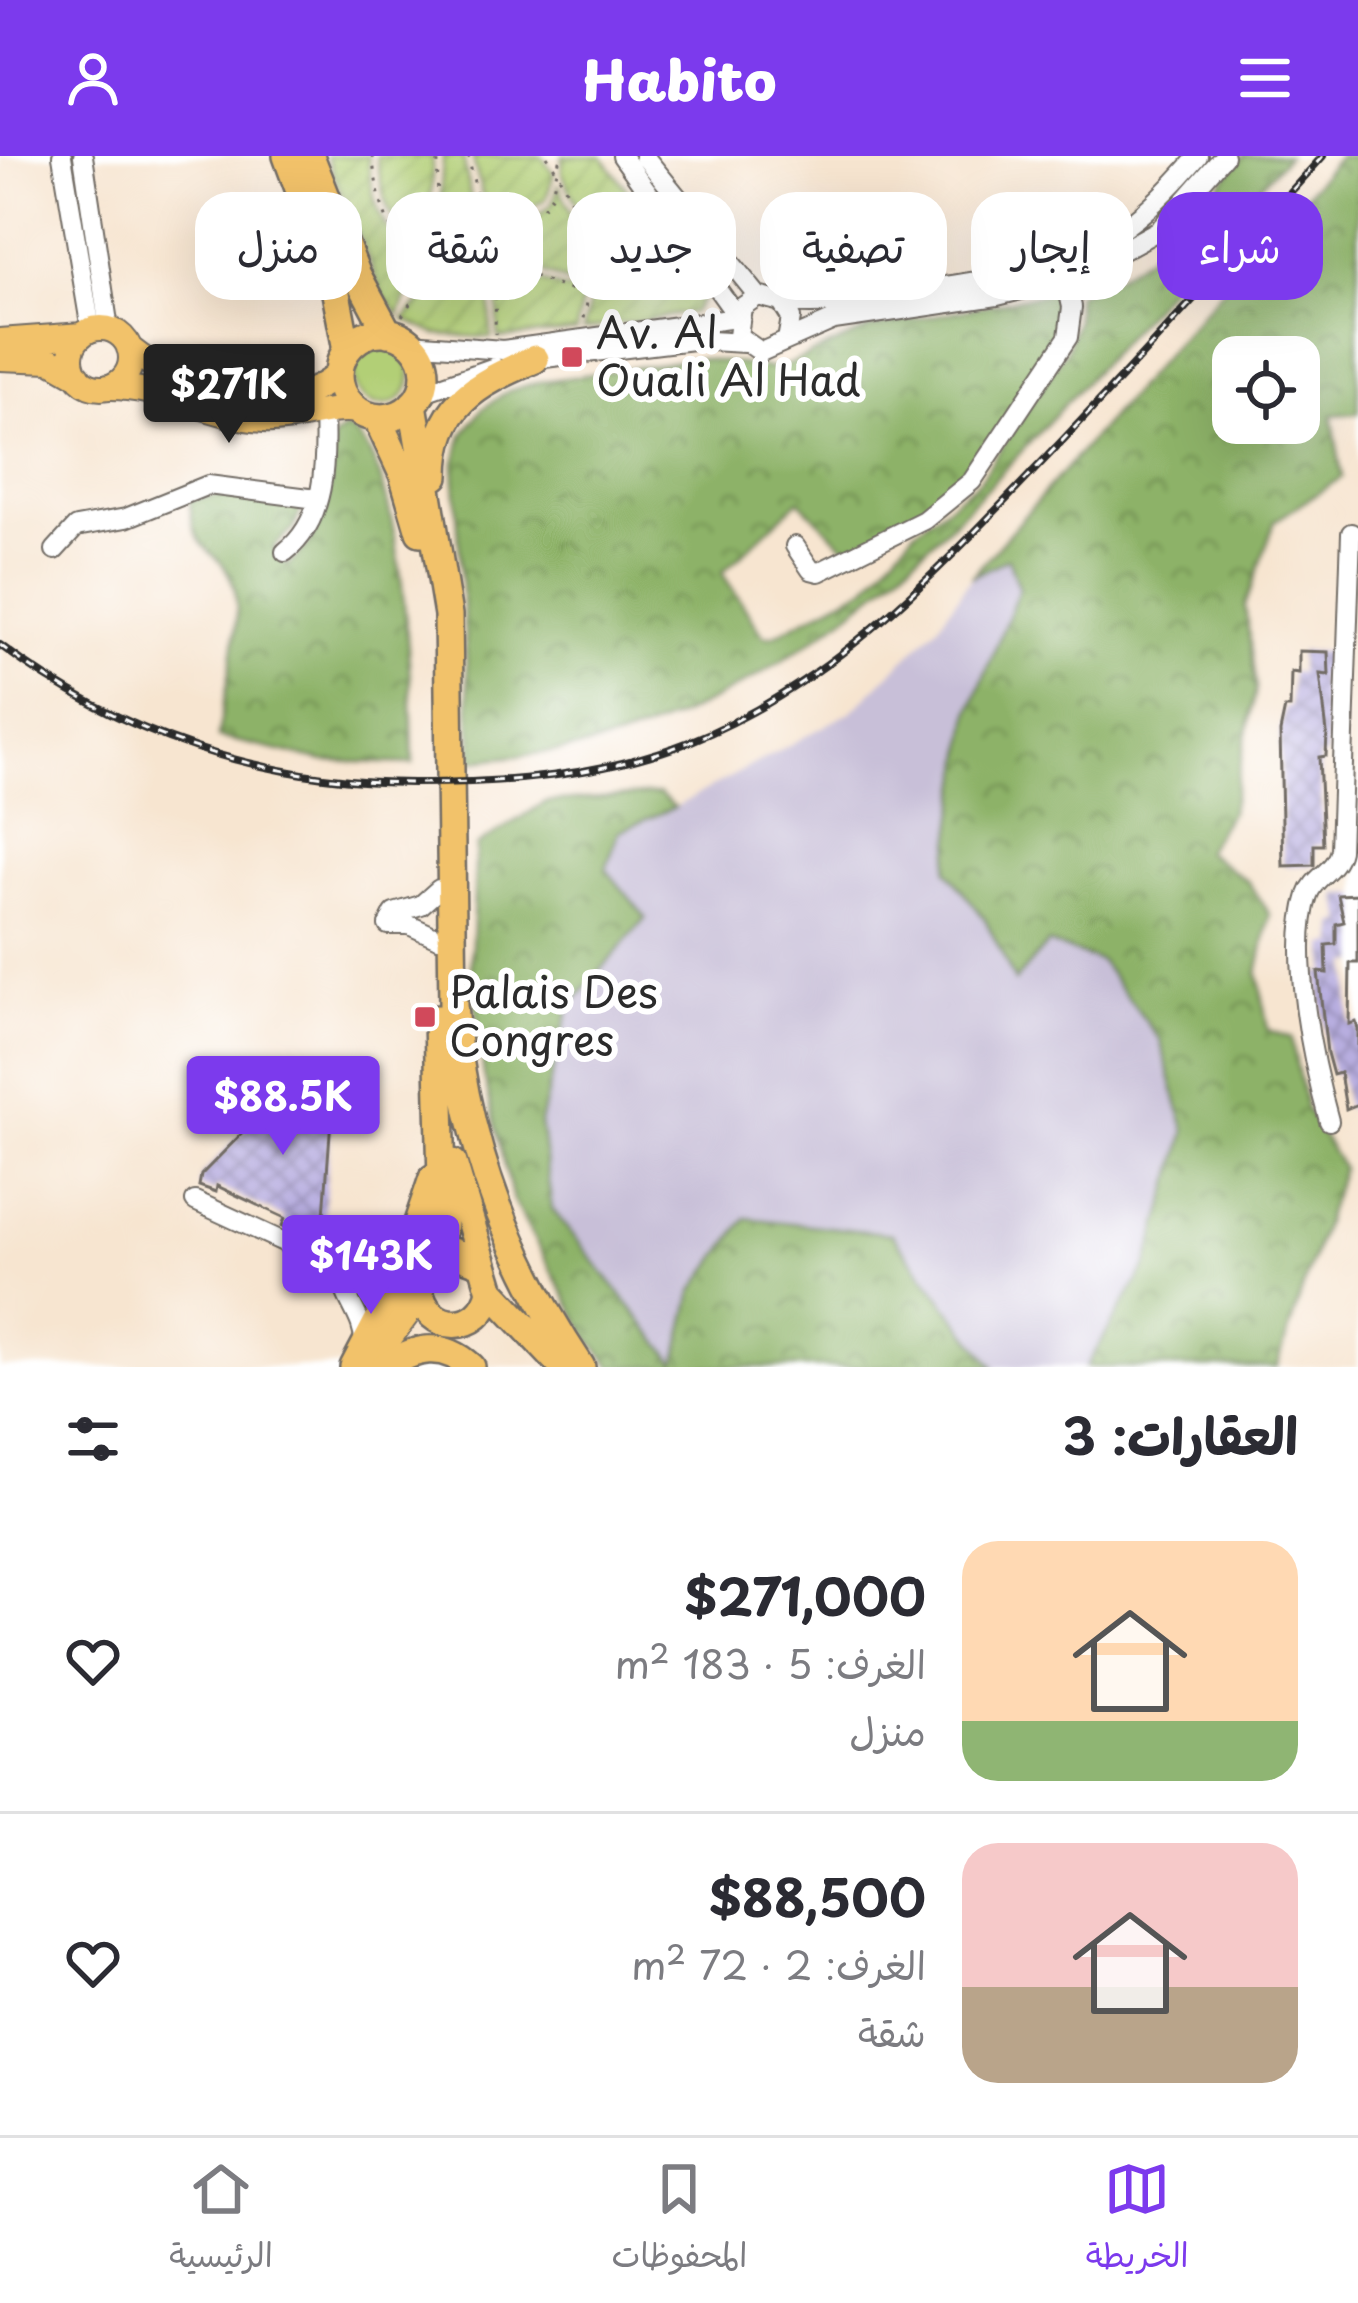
<!DOCTYPE html>
<html lang="ar">
<head>
<meta charset="utf-8">
<style>
  :root { --surface:#fff; --page:#f2f2f3; --text:#2b2b33; --muted:#7c7c81; --line:#e1e1e2; --accent:#7c3aed }
  body { margin:0; font-family:"Playpen Sans","Playpen Sans Arabic",sans-serif; background:var(--page); color:var(--text); direction:rtl; height:100vh; display:flex; flex-direction:column; font-size:45px; white-space:nowrap }
  * { box-sizing:border-box; margin:0 }
  p { font-size:39px; color:var(--muted) }
  .icon { flex:none; width:66px; height:66px; fill:none; stroke:currentColor; stroke-width:2; stroke-linecap:round; stroke-linejoin:round }
  .map { position:relative; height:1211px; overflow:hidden; direction:ltr }
  .panel { display:flex; flex-direction:column; background:var(--surface); flex:1 }
  .panel>* { flex:none }
  .banner { position:absolute; left:36px; top:36px; width:1287px; height:108px; direction:rtl; display:flex; gap:24px }
  .controls { position:absolute; left:1212px; top:180px; display:grid; gap:24px }
  .controls a { display:grid; place-items:center; width:108px; height:108px; border-radius:24px; background:var(--surface); box-shadow:0 12px 48px #0002; font-size:60px }
  .price { position:absolute; translate:-50% -102px; padding:0 27px; border-radius:12px; background:var(--accent); color:#fff; font-size:39px; line-height:78px; filter:drop-shadow(0 3px 6px #0008) }
  .price::after { content:''; position:absolute; left:50%; top:72px; width:36px; height:27px; margin-left:-18px; background:inherit; clip-path:polygon(0 0,100% 0,50% 100%) }
  .price.selected { background:#222; color:#fff }
  ul { padding:0; list-style:none }
  li { display:flex; align-items:center; gap:36px; height:300px; padding:0 60px }
  li+li { border-top:3px solid var(--line) }
  li span { display:grid; place-items:center; flex:none; width:336px; height:240px; border-radius:36px; color:#555 }
  li>.icon { margin-inline-start:auto }
  span .icon { width:144px; height:144px; fill:#fffc; stroke-width:1 }
  li b { font-size:51px }
  h2 { display:flex; justify-content:space-between; align-items:center; height:144px; padding:0 60px; font-size:51px }
  .pill { padding:0 42px; border-radius:36px; background:var(--surface); box-shadow:0 12px 48px #0002; font-size:42px; line-height:108px }
  .pill.selected { background:var(--accent); color:#fff }
  header { display:flex; justify-content:space-between; align-items:center; height:156px; padding:0 60px; background:var(--accent); color:#fff; font-size:54px; font-weight:800 }
  .dock { display:flex; justify-content:space-around; align-items:center; height:168px; border-top:3px solid var(--line); background:var(--surface); font-size:33px; color:var(--muted) }
  .dock a { display:grid; justify-items:center; gap:6px }
  .dock .selected { color:var(--accent) }
  .map>svg:first-child { display:block }
</style>
</head>
<body>
<header><svg class="icon" aria-label="menu" viewBox="0 0 24 24"><path d="M4 6h16M4 12h16M4 18h16"/></svg>Habito<svg class="icon" aria-label="person" viewBox="0 0 24 24"><circle cx="12" cy="8" r="4"/><path d="M4 21q1-7 8-7t8 7"/></svg></header>
<div class="map">
<svg width="1358" height="1211" viewBox="0 0 1358 1211">
  <defs>
    <pattern id="forest-crowns" width="20" height="18" patternUnits="userSpaceOnUse" patternTransform="scale(3)"><rect width="20" height="18" fill="#8db267"/><path d="M2 6a3 3 0 1 1 6 0M12 15a3 3 0 1 1 6 0" fill="none" stroke="#739155"/></pattern>
    <pattern id="garden-furrows" width="10" height="10" patternUnits="userSpaceOnUse" patternTransform="scale(3)"><rect width="10" height="10" fill="#b2cf76"/><path d="M-1 1l2-2M0 10L10 0M9 11l2-2" fill="none" stroke="#99b266"/></pattern>
    <pattern id="building-cross-hatch" width="8" height="8" patternUnits="userSpaceOnUse" patternTransform="scale(3)"><rect width="8" height="8" fill="#b8aee0"/><path d="M0 0l8 8M0 8l8-8" fill="none" stroke="#968eb6"/></pattern>
  </defs>
  <rect width="100%" height="100%" fill="#fff"/>
  <filter id="ink" filterUnits="userSpaceOnUse"><feTurbulence type="fractalNoise" baseFrequency=".00833" numOctaves="2"/><feDisplacementMap in="SourceGraphic" scale="24" xChannelSelector="R" yChannelSelector="G"/><feConvolveMatrix kernelMatrix="1 2 1 2 8 2 1 2 1" color-interpolation-filters="sRGB"/></filter>
  <filter id="wash" filterUnits="userSpaceOnUse"><feTurbulence type="fractalNoise" baseFrequency=".004" numOctaves="4" result="noise"/><feDisplacementMap in="SourceGraphic" scale="48" xChannelSelector="R" yChannelSelector="G"/><feGaussianBlur stdDeviation="2.7" result="paint"/><feColorMatrix in="noise" values="0 0 0 0 0 0 0 0 0 0 0 0 0 0 0 0 0 1.4 0 .05"/><feComposite in="paint" operator="in"/></filter>
  <g filter="url(#wash)">
    <rect width="100%" height="100%" fill="#f7e5d0"/>
    <path fill="#c8bfd8" d="M1009 402 1019 432 970 556 947 714 985 763 1015 824 1047 786 1100 805 1160 884 1186 977 1147 1110 1086 1211H994L965 1175 812 1071 746 1062 693 1136 677 1208 552 1053 540 966 569 851 646 763 606 714 619 675 675 651 852 555 937 471 971 421Z"/>
    <path fill="#b2cf76" stroke="#6e7d50" stroke-width="3" d="M353 220a29 29 0 1 1 58 0a29 29 0 1 1-58 0Z"/>
    <path fill="url(#forest-crowns)" stroke="#5c6e49" stroke-width="3" fill-rule="evenodd" d="M1244 0H1287C1218 77 1149 154 1081 230 954 372 825 506 643 575 591 595 529 598 473 605L454 310 463 279 482 253 508 235 538 226 698 202 778 213 871 172 1064 134 1067 163 1058 191 971 318 930 351 849 395 799 344 722 417 764 480H773L867 430 915 374 979 325 1067 193 1076 165V138C1150 113 1195 58 1244 0Z
      M1339 0H1358V257L1332 259 1342 321 1275 365 1245 450 1256 533 1231 655 1205 695 1248 726 1270 759 1258 817 1268 874 1291 882 1306 953 1342 1012 1277 1211H1086L1147 1110 1186 976 1160 884 1100 805 1048 787 1015 825 985 763 947 714 970 556 1019 433 1008 402 971 421ZM1233 201H1299V267H1233Z
      M346 272C406 297 412 547 413 608L324 605 218 581C223 544 244 465 234 431 221 388 191 404 190 343L234 338 302 350 294 373 273 392 287 410C330 374 332 335 333 282Z
      M659 638 675 651 619 675 606 713 646 762 569 851 540 966 552 1053 676 1207 693 1136 746 1062 892 1078 994 1211H612L589 1182 513 1045 484 920 471 810 476 690 546 646Z"/>
    <path fill="url(#garden-furrows)" stroke="#6e7d50" stroke-width="3" d="M326 0H368C372 41 378 86 425 97L399 159 383 139Z
      M376 0H433L429 83 414 85C384 68 382 30 376 0Z
      M443 0H463L472 48 438 77Z
      M472 0H542L554 18 546 43 530 52 483 42Z
      M563 0H602L679 104C654 123 626 147 593 132L580 56 561 15Z
      M559 29 575 66 583 133 494 97 484 50 537 59 551 50Z
      M477 55 485 102 422 126 438 90Z
      M490 111 491 182 436 178 404 163 441 123Z
      M684 111 704 141 693 156 583 174 591 142 634 139Z
      M498 112 583 139 576 175 498 182Z"/>
    <g id="blocks">
      <path fill="url(#building-cross-hatch)" d="M1299 495 1328 496 1329 519 1320 518 1327 577 1326 600 1319 601 1323 689H1314V709L1283 710 1280 576 1285 552H1290L1291 516 1299 517Z
        M1358 738V807H1350L1349 868 1356 866 1358 873V948L1346 953 1340 917 1333 919 1327 897 1318 816 1327 817 1326 789 1336 788V768L1344 766 1338 739Z
        M311 918 333 935 323 1073 309 1081 282 1070 285 1062 217 1030 216 1036 199 1030 201 1019 270 949 267 945 287 925 295 933Z"/>
    </g>
  </g>
  <g filter="url(#ink)">
    <use href="#blocks" fill-opacity="0" stroke="#726c65" stroke-width="3"/>
    <g fill="none" stroke-linecap="round" stroke-linejoin="round">
      <defs>
        <path id="minor" d="M62 0 91 174
          M83 0 109 173
          M622 0 737 160
          M644 0 758 140
          M781 146C827 153 873 141 918 134 1052 114 1107 108 1198 0
          M787 184 791 162 781 146 758 140 742 151 738 180 761 196 834 164 997 140 1074 121 1159 74 1224 0
          M410 187 503 194 736 162
          M528 204 693 184 744 187
          M421 237 495 211
          M795 390 811 414 819 416 924 364 972 325 1068 181 1072 151 1066 124
          M55 394 76 371 126 362 208 329 317 343
          M285 396C326 364 326 306 324 257
          M388 769 394 757 421 749 439 733
          M388 769H409L438 782
          M1329 965C1313 908 1289 796 1308 739 1314 720 1335 716 1340 694L1351 377
          M195 1045 355 1119 379 1121 402 1113
          M341 1114C341 1142 365 1160 364 1188"/>
        <path id="major" d="M71 202a30 30 0 1 1 60 0a30 30 0 1 1-60 0Z
          M0 185 82 179
          M129 192C180 234 288 269 339 216
          M0 202 50 204 78 220
          M108 231C162 230 210 261 264 264 296 266 327 250 358 255
          M368 1211 420 1141"/>
        <path id="highway" d="M287 0 334 127 347 194
          M310 0 356 117 388 177
          M339 219a43 43 0 1 1 86 0a43 43 0 1 1-86 0Z
          M413 248 448 459 453 849C463 982 507 1100 581 1211
          M377 262 403 318 420 376
          M435 320C435 249 476 228 535 203
          M453 1007 491 1135C481 1179 427 1178 419 1134L431 1105 452 1096 481 1107
          M437 1101 443 1068 438 863
          M491 1135 563 1211
          M354 1211 397 1129 433 1022
          M385 1211C415 1191 443 1185 471 1211"/>
      </defs>
      <use href="#minor" stroke="#726c65" stroke-width="22"/>
      <use href="#major" stroke="#726c65" stroke-width="28"/>
      <use href="#highway" stroke="#726c65" stroke-width="32"/>
      <path stroke="#726c65" stroke-width="3" stroke-dasharray="3 9" stroke-linecap="butt" d="M372 0C376 26 387 114 435 86 451 77 463 58 478 48L529 56 543 52 552 38 560 0
        M468 0 496 121 495 178
        M547 0C579 48 599 112 582 170
        M416 138 437 62 438 0
        M402 160C473 47 535 145 613 140 640 139 661 123 681 108"/>
      <use href="#minor" stroke="#fff" stroke-width="18"/>
      <use href="#major" stroke="#f2c26a" stroke-width="24"/>
      <use href="#highway" stroke="#f2c26a" stroke-width="27"/>
      <defs>
        <path id="rail" d="M0 489C120 580 264 626 413 627 507 627 600 621 689 586 834 528 936 417 1041 307 1137 207 1230 103 1323 0"/>
      </defs>
      <use href="#rail" stroke="#2b2b2b" stroke-width="8"/>
      <use href="#rail" stroke="#fff" stroke-width="3" stroke-dasharray="9" stroke-linecap="butt"/>
    </g>
  </g>
  <g fill="#d1495b" stroke="#fff" stroke-width="4.5">
    <rect x="560" y="189" width="24" height="24" rx="6"/>
    <rect x="413" y="849" width="24" height="24" rx="6"/>
  </g>
  <g text-anchor="middle" stroke-width="12" stroke-linejoin="round" paint-order="stroke">
    <g font-size="42" fill="#2b2b2b" stroke="#fff" text-anchor="start">
      <text x="596" y="192">Av. Al<tspan x="596" dy="48">Ouali Al Had</tspan></text>
      <text x="449" y="852">Palais Des<tspan x="449" dy="48">Congres</tspan></text>
    </g>
  </g>
</svg>
<div class="controls">
<a><svg class="icon" aria-label="locate" viewBox="0 0 24 24"><circle cx="12" cy="12" r="6"/><path d="M12 2v4M12 18v4M2 12h4M18 12h4"/></svg></a>
</div>
<b class="price selected" style="left:229px;top:290px">$271K</b>
<b class="price" style="left:283px;top:1002px">$88.5K</b>
<b class="price" style="left:371px;top:1161px">$143K</b>
<div class="banner">
<a class="pill selected">شراء</a>
<a class="pill">إيجار</a>
<a class="pill">تصفية</a>
<a class="pill">جديد</a>
<a class="pill">شقة</a>
<a class="pill">منزل</a>
</div>
</div>
<section class="panel">
<h2>العقارات: 3<svg class="icon" aria-label="filters" viewBox="0 0 24 24"><path d="M4 7h16M4 17h16"/><circle cx="9" cy="7" r="2"/><circle cx="15" cy="17" r="2"/></svg></h2>
<ul>
<li><span style="background:linear-gradient(#ffd9b3 75%,#8fb573 0)"><svg class="icon" aria-label="home" viewBox="0 0 24 24"><path d="M3 11l9-7 9 7M6 9v11h12V9"/></svg></span><div><b>$271,000</b><p>الغرف: 5 · 183 m²</p><p>منزل</p></div><svg class="icon" aria-label="heart" viewBox="0 0 24 24"><path d="M12 20l-8-8c-3-5 5-10 8-4 3-6 11-1 8 4z"/></svg></li>
<li><span style="background:linear-gradient(#f6c9c9 60%,#b9a48a 0)"><svg class="icon" aria-label="home" viewBox="0 0 24 24"><path d="M3 11l9-7 9 7M6 9v11h12V9"/></svg></span><div><b>$88,500</b><p>الغرف: 2 · 72 m²</p><p>شقة</p></div><svg class="icon" aria-label="heart" viewBox="0 0 24 24"><path d="M12 20l-8-8c-3-5 5-10 8-4 3-6 11-1 8 4z"/></svg></li>
</ul>
</section>
<nav class="dock">
<a class="selected"><svg class="icon" aria-label="map" viewBox="0 0 24 24"><path d="M3 6l6-2 6 2 6-2v14l-6 2-6-2-6 2zM9 4v14M15 6v14"/></svg>الخريطة</a>
<a><svg class="icon" aria-label="saved" viewBox="0 0 24 24"><path d="M7 4h10v16l-5-4-5 4z"/></svg>المحفوظات</a>
<a><svg class="icon" aria-label="home" viewBox="0 0 24 24"><path d="M3 11l9-7 9 7M6 9v11h12V9"/></svg>الرئيسية</a>
</nav>
</body>
</html>
